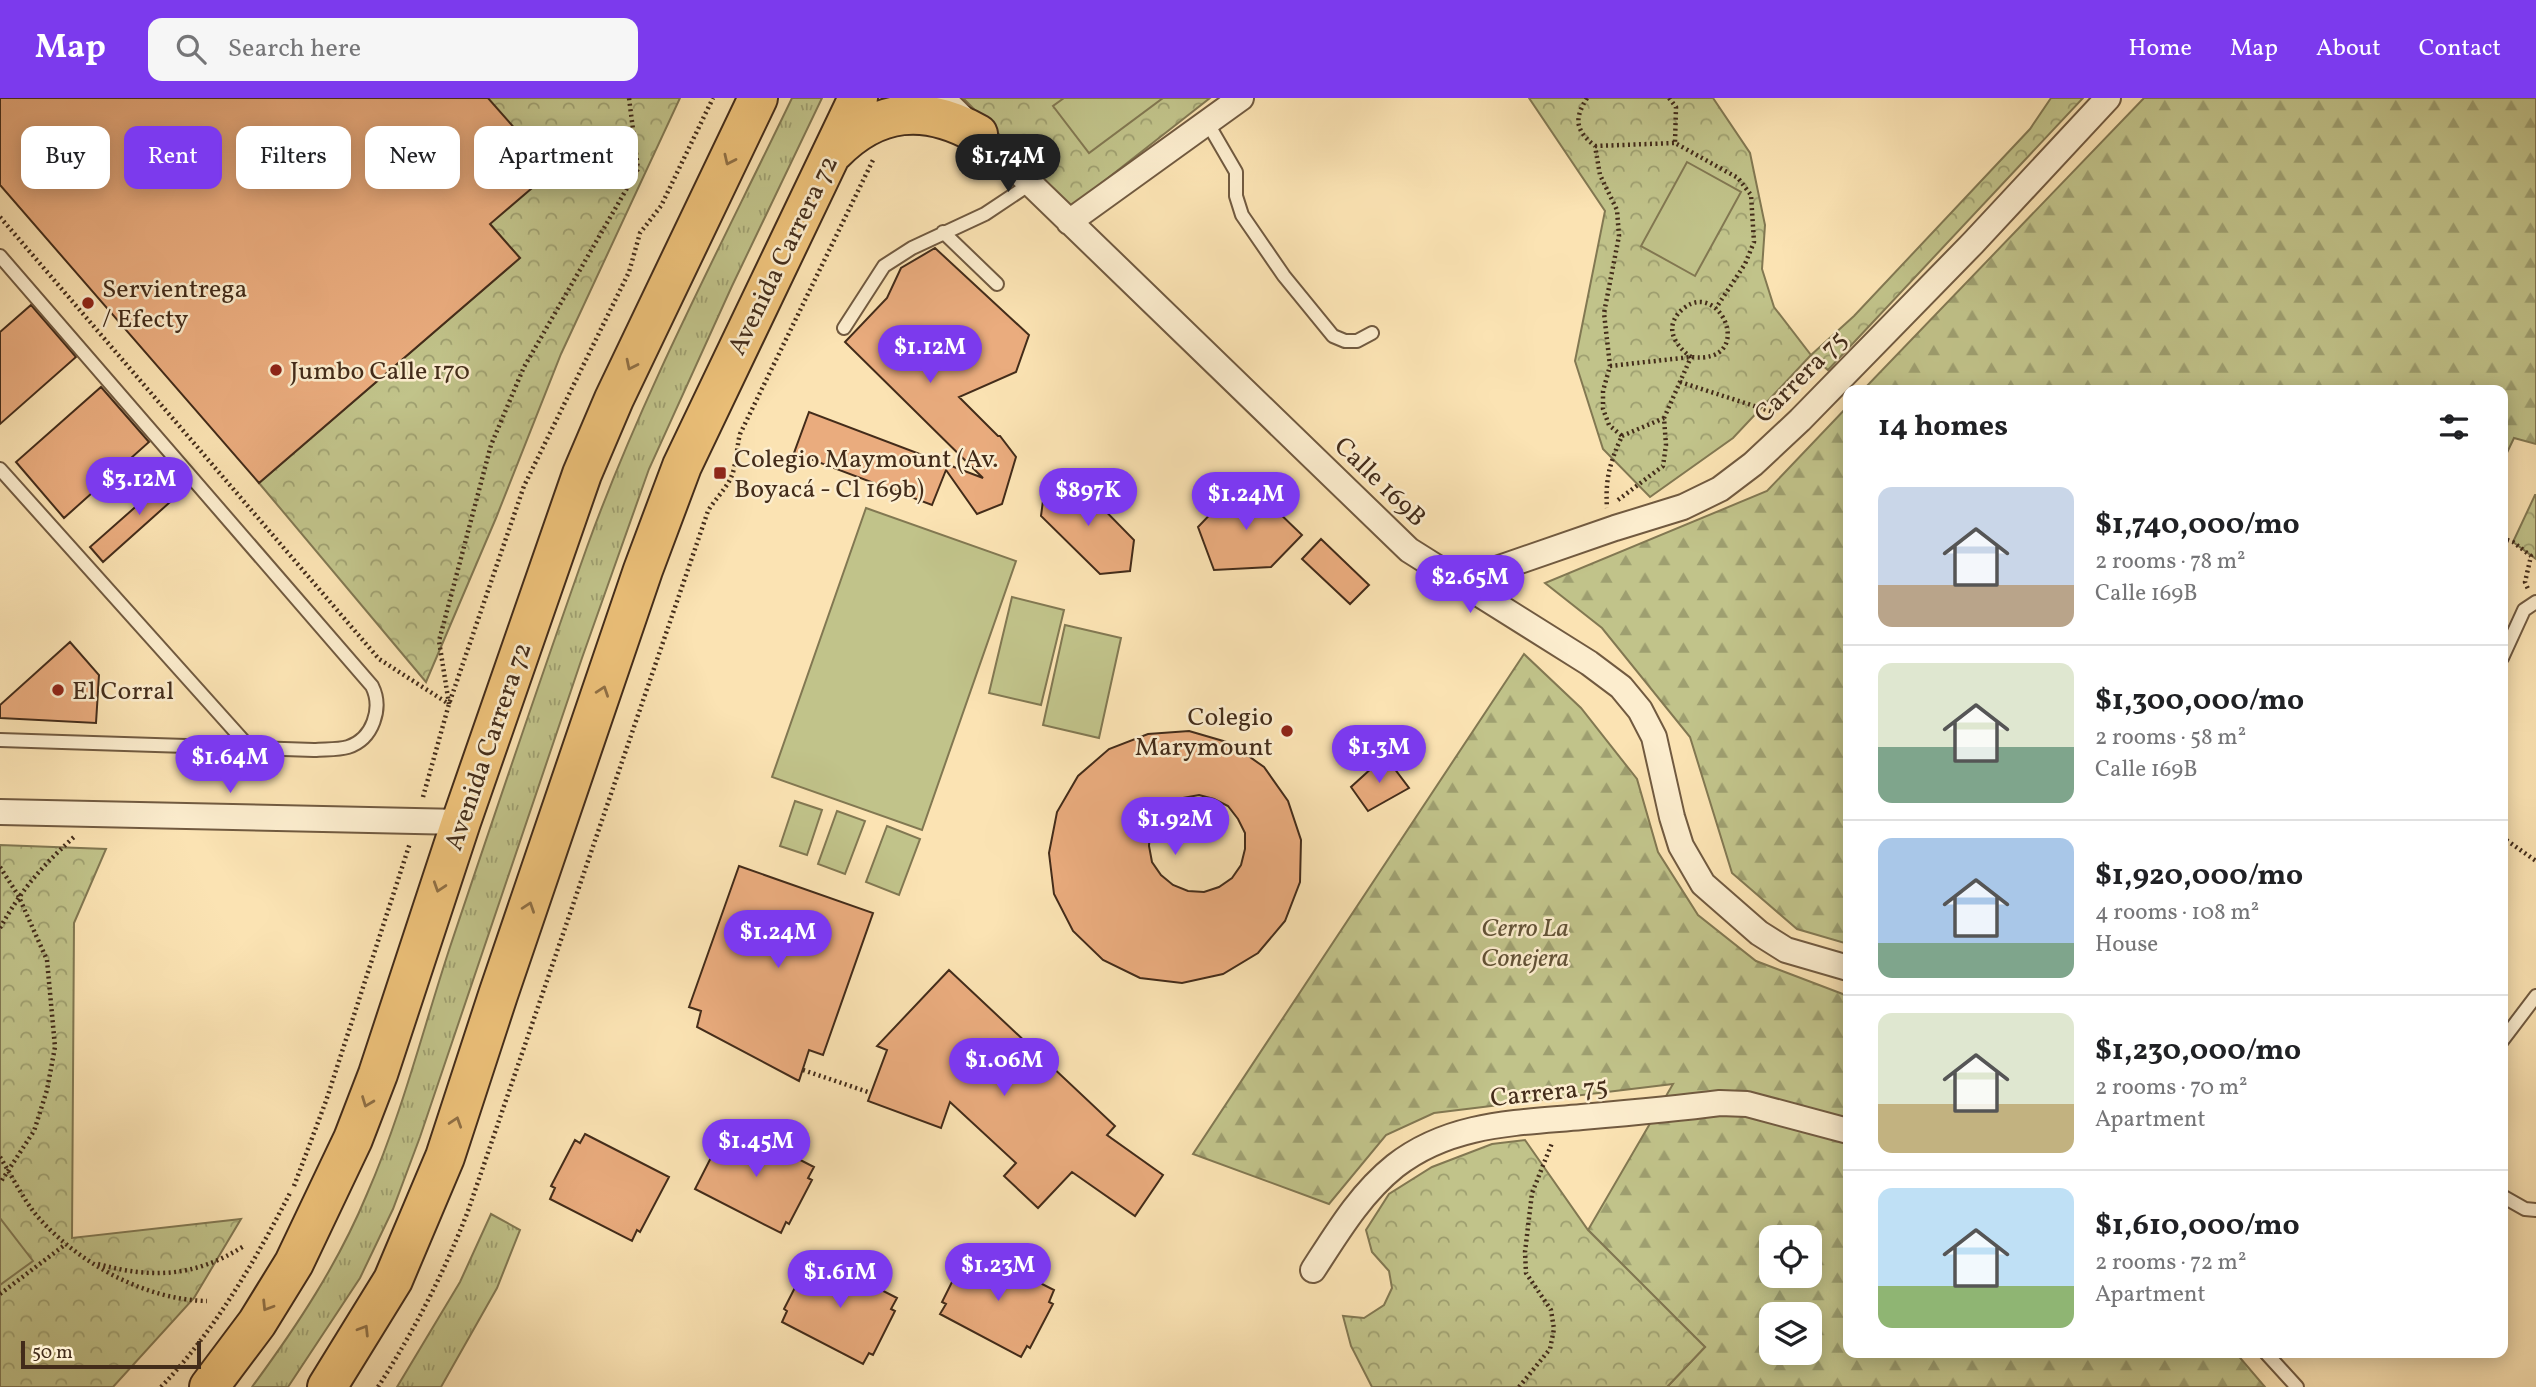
<!DOCTYPE html>
<html lang="en">
<head>
<meta charset="utf-8">
<style>
  :root { --surface:#fff; --page:#f6f6f6; --text:#202124; --muted:#757577; --line:#e0e0e0; --accent:#7c3aed }
  body { margin:0; font-family:Vollkorn,serif; background:var(--page); color:var(--text); height:100vh; display:flex; flex-direction:column; font-size:26px; white-space:nowrap }
  * { box-sizing:border-box; margin:0 }
  p { font-size:23px; color:var(--muted) }
  .icon { flex:none; width:38px; height:38px; fill:none; stroke:currentColor; stroke-width:2; stroke-linecap:round; stroke-linejoin:round }
  .map { position:relative; flex:1; overflow:hidden }
  .drawer { position:absolute; left:1843px; top:287px; width:665px; height:973px; display:flex; flex-direction:column; background:var(--surface); border-radius:14px; box-shadow:0 4px 18px #0003 }
  .drawer>* { flex:none }
  .banner { position:absolute; left:21px; top:28px; width:665px; height:63px; display:flex; gap:14px }
  .fabs { position:absolute; left:1759px; top:1127px; display:grid; gap:14px }
  .fabs a { display:grid; place-items:center; width:63px; height:63px; border-radius:14px; background:var(--surface); box-shadow:0 4px 18px #0003; font-size:35px }
  .scale { position:absolute; left:21px; bottom:18px; width:180px; box-sizing:border-box; padding-left:7px; border:4px solid #432c1a; border-top:0; font-size:19px; line-height:24px; white-space:nowrap; color:#432c1a; -webkit-text-stroke:5px #fcedce; paint-order:stroke }
  .price { position:absolute; translate:-50% -60px; padding:0 16px; border-radius:24px; background:var(--accent); color:#fff; font-size:23px; line-height:46px; filter:drop-shadow(0 2px 4px #0008) }
  .price::after { content:''; position:absolute; left:50%; top:42px; width:21px; height:16px; margin-left:-10px; background:inherit; clip-path:polygon(0 0,100% 0,50% 100%) }
  .price.on { background:#222; color:#fff }
  ul { padding:0; list-style:none }
  li { display:flex; align-items:center; gap:21px; height:175px; padding:0 35px }
  li+li { border-top:2px solid var(--line) }
  li span { display:grid; place-items:center; flex:none; width:196px; height:140px; border-radius:14px; color:#555 }
  li>.icon { margin-inline-start:auto }
  span .icon { width:84px; height:84px; fill:#fffc; stroke-width:1 }
  li b { font-size:30px }
  h2 { display:flex; justify-content:space-between; align-items:center; height:84px; padding:0 35px; font-size:30px }
  .tag { padding:0 24px; border-radius:14px; background:var(--surface); box-shadow:0 4px 18px #0003; font-size:24px; line-height:63px }
  .tag.on { background:var(--accent); color:#fff }
  header { display:flex; align-items:center; gap:42px; box-sizing:border-box; height:98px; padding:0 35px; background:var(--accent); color:#fff }
  header strong { font-size:33px }
  nav { display:flex; gap:38px; margin-inline-start:auto; font-size:24px }
  .search { width:490px; height:63px; background:var(--page); display:flex; align-items:center; gap:18px; box-sizing:border-box; padding:0 24px; border-radius:14px; color:var(--muted); font-size:26px }
  .map>svg:first-child { display:block }
</style>
</head>
<body>
<header>
<strong>Map</strong>
<div class="search"><svg class="icon" aria-label="search" viewBox="0 0 24 24"><circle cx="10" cy="10" r="6"/><path d="M15 15l6 6"/></svg>Search here</div>
<nav><a>Home</a><a>Map</a><a>About</a><a>Contact</a></nav>
</header>
<div class="map">
<svg width="2536" height="1289" viewBox="0 0 2536 1289">
  <defs>
    <pattern id="grass-tufts" width="24" height="20" patternUnits="userSpaceOnUse" patternTransform="scale(1.75)"><rect width="24" height="20" fill="#c1c38a"/><path d="M3 7l-1-3M5 7V3M7 7l1-3M15 17l-1-3M17 17v-4M19 17l1-3" fill="none" stroke="#9e9f70"/></pattern>
    <pattern id="forest-firs" width="22" height="20" patternUnits="userSpaceOnUse" patternTransform="scale(1.75)"><rect width="22" height="20" fill="#c1c38a"/><path d="M5 1l3.5 6h-7zM16 11l3.5 6h-7z" fill="#9e9f70"/></pattern>
    <pattern id="park-crowns" width="20" height="18" patternUnits="userSpaceOnUse" patternTransform="scale(1.75)"><rect width="20" height="18" fill="#c1c38a"/><path d="M2 6a3 3 0 1 1 6 0M12 15a3 3 0 1 1 6 0" fill="none" stroke="#9e9f70"/></pattern>
  </defs>
  <rect width="100%" height="100%" fill="#fbe3b3"/>
  <filter id="stains"><feTurbulence type="fractalNoise" baseFrequency=".00286" numOctaves="4"/><feColorMatrix values="0 0 0 0 .2 0 0 0 0 .09 0 0 0 0 .02 0 0 0 .5 -.17"/></filter>
  <radialGradient id="worn" r=".72"><stop offset=".6" stop-color="#630" stop-opacity="0"/><stop offset="1" stop-color="#630" stop-opacity=".3"/></radialGradient>
  <path fill="url(#grass-tufts)" stroke="#827852" stroke-width="2" d="M792 0H822L732 188 649 371 582 560 420 1039 393 1111 360 1180 288 1289H252C297 1228 338 1166 367 1096 402 1016 423 931 450 849 495 715 540 581 587 449 643 294 721 148 792 0Z
    M491 1116 520 1132 497 1190 441 1289H397L460 1184Z"/>
  <path fill="url(#forest-firs)" stroke="#827852" stroke-width="2" fill-rule="evenodd" d="M2144 0H2536V346L2514 340 2503 363 2502 292H1863Z
    M1848 308V846L1797 831 1732 775 1690 639 1602 530 1545 485 1767 393Z
    M1524 556 1581 610 1637 681 1658 754 1698 817 1756 863 1848 898V1255H2236L2265 1289H1667L1705 1249 1588 1132 1673 986 1434 1015 1386 1037 1329 1106 1193 1056ZM1771 1139H1810V1178H1771ZM1771 1216H1810V1255H1771Z"/>
  <path fill="url(#park-crowns)" stroke="#827852" stroke-width="2" d="M488 0H680L561 256 496 420 426 584 259 385 520 160 490 126Z
    M963 0H1210L1071 109Z
    M1529 0H1713L1750 55 1765 127 1762 171 1774 209 1811 257 1854 218 2030 31 2051 0H2083L1828 272 1811 257 1733 340 1650 399 1603 351 1575 263 1605 113Z
    M2535 397H2536V461L2513 444Z
    M0 747 106 751 74 825 72 1140 241 1121 194 1200 113 1289H0Z
    M1525 1042 1588 1132 1705 1249 1667 1289H1372L1351 1248 1343 1218 1364 1220 1384 1207 1392 1190 1389 1173 1372 1154 1366 1132 1389 1096 1432 1069 1492 1046Z"/>
  <path fill="#c1c38a" stroke="#827852" stroke-width="2" d="M1064 0H1163L1089 55 1053 8Z
    M1687 64 1741 94 1695 178 1641 148Z
    M866 410 1016 463 922 732 772 679Z
    M1012 499 1064 512 1041 607 989 595Z
    M1065 527 1121 540 1099 640 1043 627Z
    M795 703 822 712 807 757 780 748Z
    M837 713 865 723 845 776 818 766Z
    M887 728 920 741 899 797 866 784Z
    M0 1120 33 1163 0 1187Z"/>
  <path fill="#eaac7e" stroke="#432c1a" stroke-width="2" fill-rule="evenodd" d="M0 0H488L552 73 490 126 520 160 259 385 0 87Z
    M935 150 1029 237 1016 274 959 299 998 338H1000L1016 359 1002 406 977 416 946 372 932 407 794 355 809 314 983 380 845 244 887 200 901 170Z
    M31 207 76 259 0 326V234Z
    M101 289 149 344 64 420 16 364Z
    M175 374 188 388 103 464 90 449Z
    M1244 381 1302 437 1271 469 1214 472 1198 429Z
    M1076 383 1134 442 1130 473 1100 476 1041 418 1045 387Z
    M1321 441 1369 487 1350 506 1302 461Z
    M70 544 99 577 96 625 0 620V607Z
    M1189 633 1230 645 1264 669 1288 703 1301 742 1300 784 1285 823 1258 855 1223 876 1182 885 1140 880 1103 862 1073 833 1054 796 1049 755 1057 714 1078 678 1109 651 1148 636ZM1199 697 1214 701 1228 708 1238 721 1245 735V751L1241 767 1232 780 1219 789 1204 794 1188 793 1173 787 1161 777 1152 764 1149 748 1150 732 1157 718 1168 707 1183 700Z
    M1385 658 1409 690 1368 713 1351 689Z
    M739 768 873 815 823 957 809 952 799 983 697 929 701 913 689 909Z
    M949 872 1115 1028 1107 1037 1163 1077 1135 1118 1072 1074 1038 1110 1004 1078 1016 1065 950 1004 941 1030 868 1003 887 952 877 948Z
    M734 1028 814 1069 808 1080 812 1082 789 1126 786 1124 781 1135 695 1091 724 1034 729 1037Z
    M585 1036 669 1079 640 1134 637 1132 632 1143 550 1101 555 1090 551 1088 575 1042 580 1045Z
    M975 1152 1054 1192 1049 1204 1053 1206 1030 1250 1027 1248 1021 1259 940 1216 946 1206 942 1204 965 1158 970 1161Z
    M817 1159 897 1200 891 1211 895 1213 873 1257 869 1255 863 1266 782 1224 787 1213 784 1211 807 1166 813 1168Z"/>
  <g fill="none" stroke-linecap="round" stroke-linejoin="round">
    <defs>
      <path id="service" d="M1207 24 1236 74V98L1242 117 1284 178 1333 238 1345 243H1357L1372 235
        M943 134 997 186
        M0 158 372 588C383 610 373 641 348 649 338 652 325 651 314 652L0 642
        M844 230 884 168 912 150 985 116 1030 86
        M0 371 250 650
        M2502 560 2524 512 2536 504
        M2502 943 2536 898
        M2502 1098 2525 1111 2536 1112
        M2266 1255 2297 1289"/>
      <path id="minor" d="M942 0 1409 452 1589 565 1621 589 1640 612 1654 639 1672 719 1681 748 1703 786 1759 835 1786 852 1848 870
        M1069 124 1241 0
        M1459 484 1615 430 1683 409 1720 391 1753 366 1800 322 1973 145 2108 0
        M0 714 461 724
        M1313 1172C1337 1135 1360 1096 1395 1068 1450 1025 1516 1025 1582 1019 1628 1015 1674 1011 1720 1005L1747 1006 1848 1033"/>
      <path id="trunk" d="M834 54C877 10 925 6 978 36
        M209 1289 257 1225 294 1165 353 1041 378 976 461 724 582 376 614 301 758 0
        M327 1289 393 1182 445 1059 498 897 643 472 682 368 858 0"/>
    </defs>
    <use href="#service" stroke="#715a40" stroke-width="16"/>
    <use href="#minor" stroke="#715a40" stroke-width="28"/>
    <use href="#trunk" stroke="#432c1a" stroke-width="42"/>
    <path stroke="#432c1a" stroke-width="4.5" stroke-dasharray="2 3.5" stroke-linecap="butt" d="M1587 0C1574 21 1575 32 1595 48L1600 77 1617 112 1619 138 1604 215 1610 268 1603 293V311L1609 327 1622 338C1610 364 1605 381 1607 410
      M1669 0 1676 9 1675 45 1738 80 1751 97 1754 144 1745 166 1716 210
      M1595 48 1675 45
      M0 119 379 561 449 606
      M1610 268 1691 259C1757 267 1721 181 1684 210 1663 227 1673 246 1691 259
      M1680 284 1776 315
      M1622 338 1664 320
      M1618 402 1663 368 1666 347 1664 320 1691 259
      M2502 440 2513 444 2531 458 2525 484 2528 491
      M449 606 439 543 491 347 524 269 638 71 629 0
      M423 699 449 606 524 388 629 174 640 135 661 108 713 0
      M2502 739 2536 763
      M0 769 18 797 47 862 55 949 47 992 34 1033 0 1085
      M0 830C22 791 41 769 74 739
      M803 972 871 995
      M0 1059C12 1078 23 1101 37 1118 78 1165 145 1202 207 1203
      M294 1088 326 1003 410 745
      M98 1166C152 1181 195 1179 244 1148
      M0 1196 66 1146
      M161 1289C214 1234 255 1163 290 1095
      M378 1289C414 1233 444 1175 468 1113L708 413C716 399 731 387 734 370 737 358 737 348 740 336L873 62
      M1519 1289 1550 1251 1554 1231 1551 1212 1526 1175 1525 1154 1532 1095 1552 1045"/>
    <use href="#service" stroke="#fcedce" stroke-width="12"/>
    <use href="#minor" stroke="#fcedce" stroke-width="24"/>
    <use href="#trunk" stroke="#eec27a" stroke-width="38"/>
  </g>
  <defs><path id="oneway-chevron" d="M-2-3.5L2.5 0L-2 3.5" fill="none" stroke-width="1.6" stroke-linecap="round" stroke-linejoin="round" transform="scale(1.75)"/></defs>
  <g stroke="#907045">
    <use href="#oneway-chevron" transform="translate(729 62) rotate(115)"/>
    <use href="#oneway-chevron" transform="translate(631 267) rotate(116)"/>
    <use href="#oneway-chevron" transform="translate(603 593) rotate(-71)"/>
    <use href="#oneway-chevron" transform="translate(439 789) rotate(108)"/>
    <use href="#oneway-chevron" transform="translate(529 809) rotate(-71)"/>
    <use href="#oneway-chevron" transform="translate(367 1004) rotate(111)"/>
    <use href="#oneway-chevron" transform="translate(456 1024) rotate(-72)"/>
    <use href="#oneway-chevron" transform="translate(267 1208) rotate(122)"/>
    <use href="#oneway-chevron" transform="translate(364 1232) rotate(-58)"/>
  </g>
  <g fill="#8f2418" stroke="#fcedce" stroke-width="2.5">
    <circle cx="88" cy="205" r="7"/>
    <circle cx="276" cy="272" r="7"/>
    <rect x="713" y="368" width="14" height="14" rx="3.5"/>
    <circle cx="58" cy="592" r="7"/>
    <circle cx="1287" cy="633" r="7"/>
  </g>
  <g text-anchor="middle" stroke-width="5" stroke-linejoin="round" paint-order="stroke">
    <g font-size="26" fill="#432c1a" stroke="#fcedce">
      <text transform="translate(782 157) rotate(-64)" y="9">Avenida Carrera 72</text>
      <text transform="translate(1800 278) rotate(-45)" y="9">Carrera 75</text>
      <text transform="translate(1381 383) rotate(44)" y="9">Calle 169B</text>
      <text transform="translate(487 648) rotate(-71)" y="9">Avenida Carrera 72</text>
      <text transform="translate(1549 993) rotate(-6)" y="9">Carrera 75</text>
    </g>
    <g font-size="26" fill="#432c1a" stroke="#fcedce" text-anchor="start">
      <text x="102" y="199">Servientrega<tspan x="102" dy="30">/ Efecty</tspan></text>
      <text x="290" y="281">Jumbo Calle 170</text>
      <text x="734" y="369">Colegio Maymount (Av.<tspan x="734" dy="30">Boyacá - Cl 169b)</tspan></text>
      <text x="72" y="601">El Corral</text>
      <text x="1273" y="627" text-anchor="end">Colegio<tspan x="1273" dy="30">Marymount</tspan></text>
    </g>
    <g font-size="26" font-style="italic" fill="#625236" stroke="#fcedce">
      <text x="1525" y="838">Cerro La<tspan x="1525" dy="30">Conejera</tspan></text>
    </g>
  </g>
  <rect width="100%" height="100%" filter="url(#stains)"/>
  <rect width="100%" height="100%" fill="url(#worn)"/>
</svg>
<div class="fabs">
<a><svg class="icon" aria-label="locate" viewBox="0 0 24 24"><circle cx="12" cy="12" r="6"/><path d="M12 2v4M12 18v4M2 12h4M18 12h4"/></svg></a>
<a><svg class="icon" aria-label="layers" viewBox="0 0 24 24"><path d="M12 4l9 5-9 5-9-5zM3 14l9 5 9-5"/></svg></a>
</div>
<div class="scale">50 m</div>
<b class="price on" style="left:1008px;top:96px">$1.74M</b>
<b class="price" style="left:930px;top:287px">$1.12M</b>
<b class="price" style="left:139px;top:419px">$3.12M</b>
<b class="price" style="left:1088px;top:430px">$897K</b>
<b class="price" style="left:1246px;top:434px">$1.24M</b>
<b class="price" style="left:1470px;top:517px">$2.65M</b>
<b class="price" style="left:1379px;top:687px">$1.3M</b>
<b class="price" style="left:230px;top:697px">$1.64M</b>
<b class="price" style="left:1175px;top:759px">$1.92M</b>
<b class="price" style="left:778px;top:872px">$1.24M</b>
<b class="price" style="left:1004px;top:1000px">$1.06M</b>
<b class="price" style="left:756px;top:1081px">$1.45M</b>
<b class="price" style="left:998px;top:1205px">$1.23M</b>
<b class="price" style="left:840px;top:1212px">$1.61M</b>
<div class="banner">
<a class="tag">Buy</a>
<a class="tag on">Rent</a>
<a class="tag">Filters</a>
<a class="tag">New</a>
<a class="tag">Apartment</a>
</div>
<section class="drawer">
<h2>14 homes<svg class="icon" aria-label="filters" viewBox="0 0 24 24"><path d="M4 7h16M4 17h16"/><circle cx="9" cy="7" r="2"/><circle cx="15" cy="17" r="2"/></svg></h2>
<ul>
<li><span style="background:linear-gradient(#c9d6e8 70%,#b9a48a 0)"><svg class="icon" aria-label="home" viewBox="0 0 24 24"><path d="M3 11l9-7 9 7M6 9v11h12V9"/></svg></span><div><b>$1,740,000/mo</b><p>2 rooms · 78 m²</p><p>Calle 169B</p></div></li>
<li><span style="background:linear-gradient(#dfe7d0 60%,#7fa58c 0)"><svg class="icon" aria-label="home" viewBox="0 0 24 24"><path d="M3 11l9-7 9 7M6 9v11h12V9"/></svg></span><div><b>$1,300,000/mo</b><p>2 rooms · 58 m²</p><p>Calle 169B</p></div></li>
<li><span style="background:linear-gradient(#a9c7e8 75%,#7fa58c 0)"><svg class="icon" aria-label="home" viewBox="0 0 24 24"><path d="M3 11l9-7 9 7M6 9v11h12V9"/></svg></span><div><b>$1,920,000/mo</b><p>4 rooms · 108 m²</p><p>House</p></div></li>
<li><span style="background:linear-gradient(#dfe7d0 65%,#c2b280 0)"><svg class="icon" aria-label="home" viewBox="0 0 24 24"><path d="M3 11l9-7 9 7M6 9v11h12V9"/></svg></span><div><b>$1,230,000/mo</b><p>2 rooms · 70 m²</p><p>Apartment</p></div></li>
<li><span style="background:linear-gradient(#bfe0f5 70%,#8fb573 0)"><svg class="icon" aria-label="home" viewBox="0 0 24 24"><path d="M3 11l9-7 9 7M6 9v11h12V9"/></svg></span><div><b>$1,610,000/mo</b><p>2 rooms · 72 m²</p><p>Apartment</p></div></li>
</ul>
</section>
</div>
</body>
</html>
